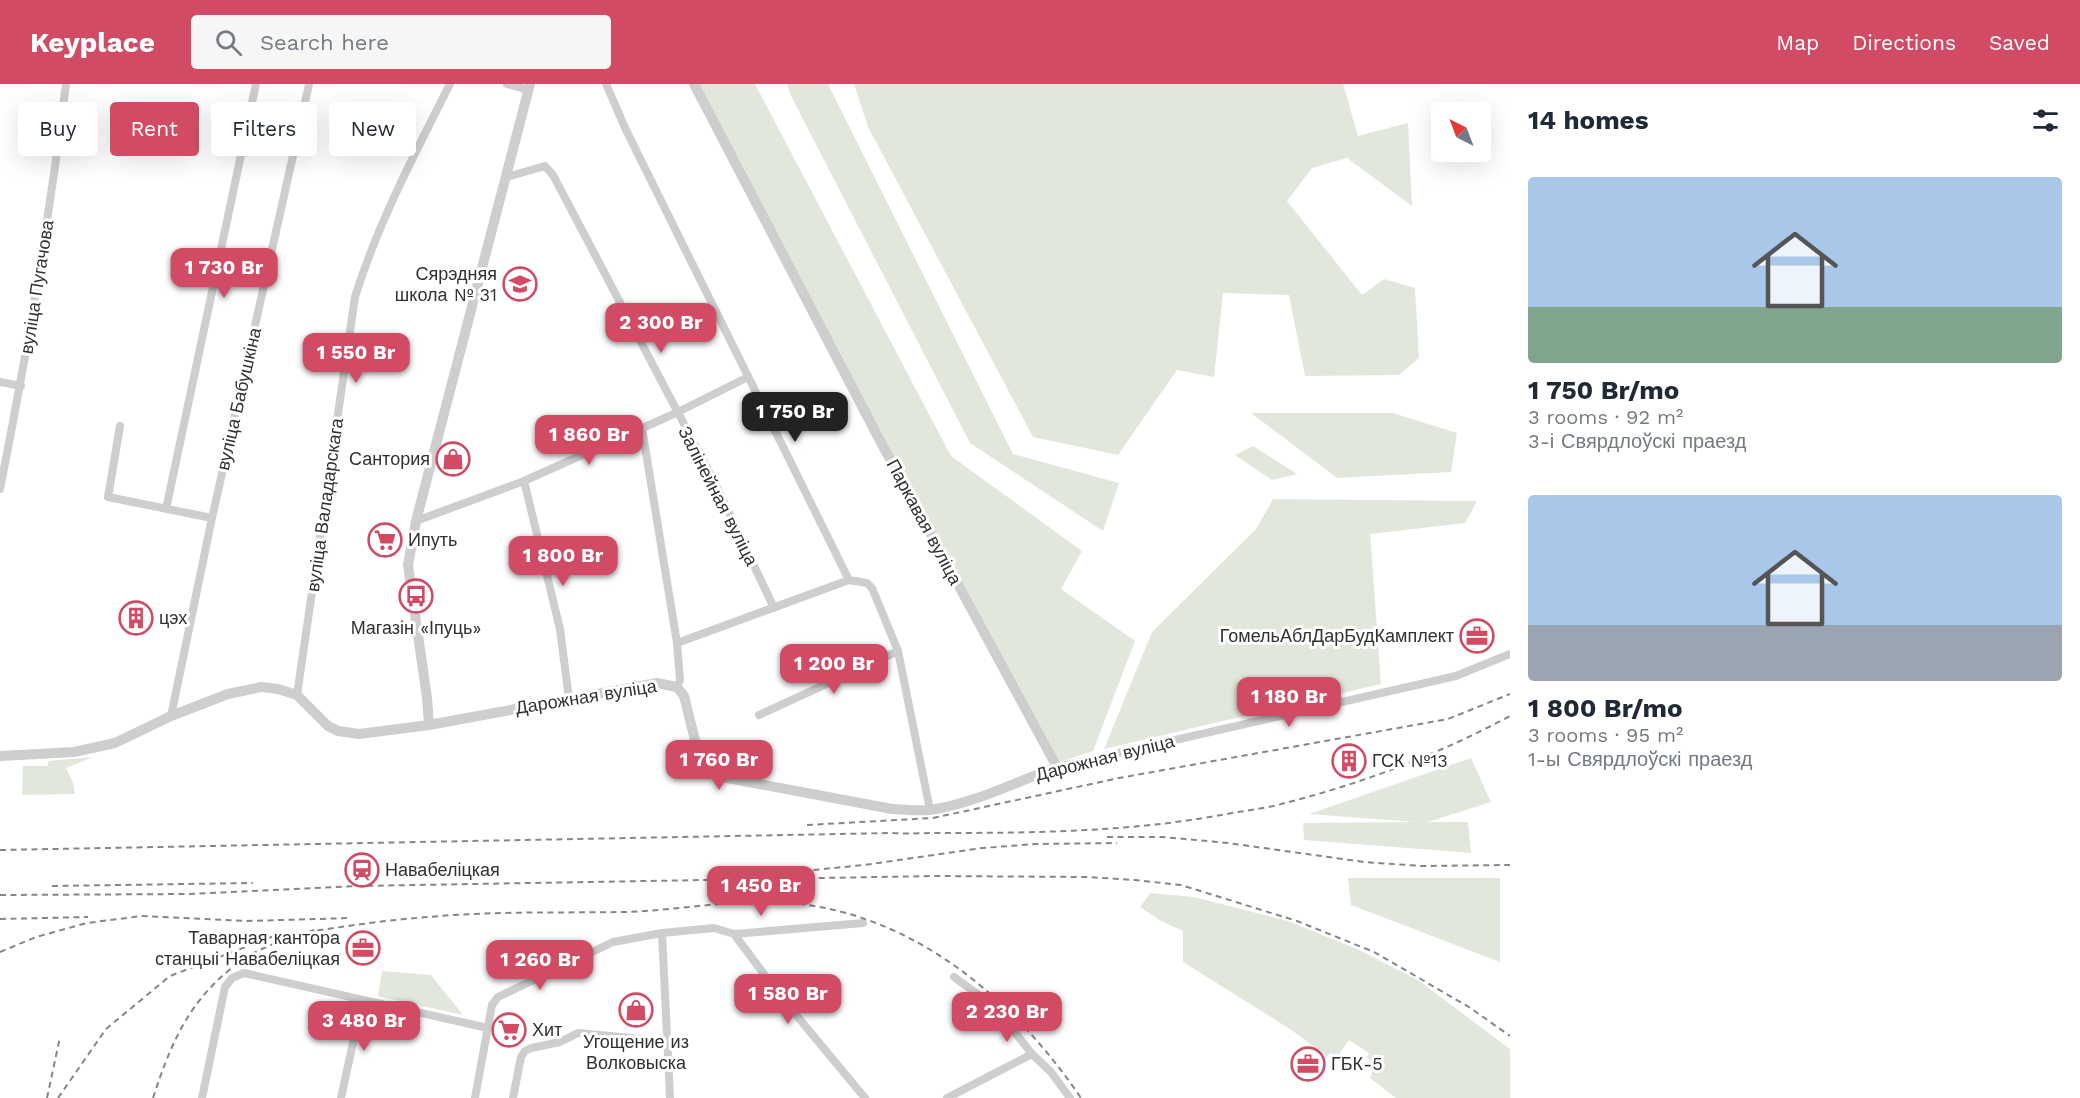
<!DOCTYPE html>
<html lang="en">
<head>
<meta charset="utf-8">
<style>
  :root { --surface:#fff; --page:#f6f6f7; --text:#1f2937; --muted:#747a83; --accent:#d14b64 }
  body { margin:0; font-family:"Work Sans",sans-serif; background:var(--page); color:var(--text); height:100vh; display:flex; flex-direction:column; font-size:22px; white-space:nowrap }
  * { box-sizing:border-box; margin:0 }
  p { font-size:20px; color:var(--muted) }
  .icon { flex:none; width:33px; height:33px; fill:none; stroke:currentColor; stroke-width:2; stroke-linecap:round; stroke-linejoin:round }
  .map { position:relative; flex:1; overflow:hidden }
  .side { display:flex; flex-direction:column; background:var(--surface); width:570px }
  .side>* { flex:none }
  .banner { position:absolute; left:18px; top:18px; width:570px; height:54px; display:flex; gap:12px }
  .needle { width:39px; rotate:318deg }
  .buttons { position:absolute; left:1431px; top:18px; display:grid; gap:12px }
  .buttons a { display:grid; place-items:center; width:60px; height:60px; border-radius:6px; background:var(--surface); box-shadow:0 6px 24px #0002; font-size:30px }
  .price { position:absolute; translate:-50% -51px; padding:0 14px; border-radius:12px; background:var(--accent); color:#fff; font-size:20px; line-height:39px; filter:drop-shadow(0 2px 3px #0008) }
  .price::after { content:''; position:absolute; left:50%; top:36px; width:18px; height:14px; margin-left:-9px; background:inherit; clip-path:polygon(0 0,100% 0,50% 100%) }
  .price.active { background:#222; color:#fff }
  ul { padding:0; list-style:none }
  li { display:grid; align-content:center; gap:12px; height:318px; padding:0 18px }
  li span { display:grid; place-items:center; height:186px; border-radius:6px; color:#555 }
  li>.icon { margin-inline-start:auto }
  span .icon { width:108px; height:108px; fill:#fffc; stroke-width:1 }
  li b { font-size:26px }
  h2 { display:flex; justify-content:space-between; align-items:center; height:72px; padding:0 18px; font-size:26px }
  .tag { padding:0 21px; border-radius:6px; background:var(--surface); box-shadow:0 6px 24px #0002; font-size:21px; line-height:54px }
  .tag.active { background:var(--accent); color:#fff }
  header { display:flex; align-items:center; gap:36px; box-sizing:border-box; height:84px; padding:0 30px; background:var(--accent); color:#fff }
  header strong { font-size:28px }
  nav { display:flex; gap:33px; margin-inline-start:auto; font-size:21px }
  .search { width:420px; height:54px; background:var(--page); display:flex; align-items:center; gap:15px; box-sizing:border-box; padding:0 21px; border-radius:6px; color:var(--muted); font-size:22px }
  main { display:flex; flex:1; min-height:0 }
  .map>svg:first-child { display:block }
</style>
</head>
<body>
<header>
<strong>Keyplace</strong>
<div class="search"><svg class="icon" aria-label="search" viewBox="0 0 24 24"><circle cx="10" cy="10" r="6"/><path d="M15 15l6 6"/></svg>Search here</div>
<nav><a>Map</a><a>Directions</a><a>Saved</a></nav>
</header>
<main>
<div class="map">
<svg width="1510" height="1014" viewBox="0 0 1510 1014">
  <rect width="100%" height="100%" fill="#fff"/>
  <path fill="#e2e7dc" d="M698 0H755L951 372 1082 467 1061 505 1135 557 1093 667 1060 678 855 300Z
    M787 0H828L1013 370 1119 399 1103 447 970 359 791 12Z
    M854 0H1343L1358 52 1408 39 1412 122 1347 74 1312 84 1287 117 1362 211 1384 195 1415 204 1419 274 1399 291 1305 292 1289 211 1223 209 1214 293 1177 286 1118 371 1033 353 868 43Z
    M1251 329H1393L1457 349 1451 388 1337 394Z
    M1253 362 1297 390 1272 396 1235 371Z
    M1273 415 1477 417 1465 439 1370 450 1381 600 1104 665 1152 548 1256 445Z
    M93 673 66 684 73 698 75 710 22 711 23 682H48V677Z
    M1471 674 1491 718 1428 738H1468L1471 769 1304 756 1303 739 1415 738 1309 730Z
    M1348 794H1500V878L1351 821Z
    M1150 809 1194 813 1288 837 1357 865 1418 896 1510 965V1014H1396L1370 994C1374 985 1373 980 1367 973L1369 969 1349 956 1337 973 1330 969 1327 973 1293 947 1183 878V847L1161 837 1140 823Z
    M382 887 431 891 463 931 378 912Z"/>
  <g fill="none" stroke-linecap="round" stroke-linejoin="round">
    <path stroke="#cecece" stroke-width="8" d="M507 0 529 6
      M606 0 626 46 849 496 867 499 872 504 898 567 930 726
      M507 93 545 82 553 91 714 397 774 524
      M0 298 21 302
      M120 342 108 413 212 434
      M642 344 677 559 680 596 677 603
      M524 397 560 545 569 615
      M0 405C27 270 49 136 66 0
      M166 425 256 0
      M416 437 524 397 676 329 748 293
      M677 559 849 496
      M297 611 355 213C378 139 415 69 450 0
      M759 631 898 567
      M171 632 212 434 309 0
      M1057 683 1456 592 1510 570
      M662 849 670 1014
      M734 850 782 914 865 1014
      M954 893 994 922 1032 970 1051 988 1070 1014
      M202 1014 225 903 232 894 244 889 488 944
      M341 1014 362 917
      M475 1014 492 921 498 913 613 858 662 849 714 844 734 850 863 839
      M513 1014 521 973 525 967 531 964 560 958 578 949 653 956
      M947 1014 1032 970"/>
    <path stroke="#cecece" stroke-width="10" d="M429 641 427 614 408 481 416 437 530 0
      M0 672 74 668 115 659 171 632 228 610 261 603 278 605 297 611 328 642 338 647 359 650 429 641 657 599 677 603 684 612 701 680 707 687 717 692 892 725C905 726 917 727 930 726 973 720 1016 698 1057 683L877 351 694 0"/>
    <path stroke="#868686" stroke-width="2" stroke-dasharray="6 4.5" stroke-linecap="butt" d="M807 741 933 734 1119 694 1448 635 1510 610
      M1107 753H1163L1228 759 1364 778 1422 782 1510 781
      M0 766 891 749C907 750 922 749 937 749 1036 749 1134 748 1232 729 1250 726 1268 724 1285 719 1364 699 1439 670 1510 632
      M803 787 864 781 982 764 1036 760 1117 759
      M52 802 253 799
      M0 811 189 810 358 802 936 792 1087 793 1135 796 1181 801 1297 837 1374 868 1469 923 1510 952
      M0 835 88 833
      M307 848C347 842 387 836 428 833 492 827 558 829 623 828 678 827 734 814 790 819 913 829 1014 915 1081 1014
      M0 868 36 853 87 839 142 832 247 837 351 834
      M47 1014 60 953
      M58 1014 106 945 170 892 274 852
      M153 1014C173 952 195 904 254 869 272 859 294 853 314 846"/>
  </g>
  <defs>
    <symbol id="school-ring" viewBox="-11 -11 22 22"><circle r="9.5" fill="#fff" stroke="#d14b64" stroke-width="1.5"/><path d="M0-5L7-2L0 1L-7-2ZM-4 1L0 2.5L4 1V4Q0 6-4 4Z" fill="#d14b64"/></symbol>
    <symbol id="shop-ring" viewBox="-11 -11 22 22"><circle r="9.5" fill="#fff" stroke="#d14b64" stroke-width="1.5"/><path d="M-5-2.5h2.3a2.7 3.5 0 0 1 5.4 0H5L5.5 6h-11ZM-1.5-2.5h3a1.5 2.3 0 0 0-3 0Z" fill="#d14b64"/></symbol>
    <symbol id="supermarket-ring" viewBox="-11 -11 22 22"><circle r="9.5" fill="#fff" stroke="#d14b64" stroke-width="1.5"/><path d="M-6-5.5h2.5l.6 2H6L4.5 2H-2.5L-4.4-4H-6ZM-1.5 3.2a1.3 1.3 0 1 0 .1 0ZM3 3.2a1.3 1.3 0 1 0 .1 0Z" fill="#d14b64"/></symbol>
    <symbol id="bus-ring" viewBox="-11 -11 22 22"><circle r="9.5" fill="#fff" stroke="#d14b64" stroke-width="1.5"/><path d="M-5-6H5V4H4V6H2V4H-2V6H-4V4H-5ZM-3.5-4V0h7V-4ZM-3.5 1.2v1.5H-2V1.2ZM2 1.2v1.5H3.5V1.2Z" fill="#d14b64"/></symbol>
    <symbol id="building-ring" viewBox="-11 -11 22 22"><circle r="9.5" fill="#fff" stroke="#d14b64" stroke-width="1.5"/><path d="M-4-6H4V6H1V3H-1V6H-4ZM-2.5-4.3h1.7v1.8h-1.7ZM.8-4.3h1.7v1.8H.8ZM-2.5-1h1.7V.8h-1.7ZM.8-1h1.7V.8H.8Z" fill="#d14b64"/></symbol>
    <symbol id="office-ring" viewBox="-11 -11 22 22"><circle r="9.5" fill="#fff" stroke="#d14b64" stroke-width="1.5"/><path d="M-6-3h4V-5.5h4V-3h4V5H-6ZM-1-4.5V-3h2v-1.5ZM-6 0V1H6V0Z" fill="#d14b64"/></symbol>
    <symbol id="station-ring" viewBox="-11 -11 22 22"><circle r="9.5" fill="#fff" stroke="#d14b64" stroke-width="1.5"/><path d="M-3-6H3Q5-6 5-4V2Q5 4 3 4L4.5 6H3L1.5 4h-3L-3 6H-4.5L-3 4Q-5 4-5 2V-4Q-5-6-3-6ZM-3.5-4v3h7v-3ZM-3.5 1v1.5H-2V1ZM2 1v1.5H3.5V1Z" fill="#d14b64"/></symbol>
  </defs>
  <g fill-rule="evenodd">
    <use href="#school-ring" x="501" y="181" width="38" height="38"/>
    <use href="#shop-ring" x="434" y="356" width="38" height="38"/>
    <use href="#supermarket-ring" x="366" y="437" width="38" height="38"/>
    <use href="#bus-ring" x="397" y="493" width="38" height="38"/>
    <use href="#building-ring" x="117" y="515" width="38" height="38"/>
    <use href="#office-ring" x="1458" y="533" width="38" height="38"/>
    <use href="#building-ring" x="1330" y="658" width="38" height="38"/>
    <use href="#station-ring" x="343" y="767" width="38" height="38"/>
    <use href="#office-ring" x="344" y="845" width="38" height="38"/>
    <use href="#shop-ring" x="617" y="907" width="38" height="38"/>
    <use href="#supermarket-ring" x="490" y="927" width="38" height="38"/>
    <use href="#office-ring" x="1289" y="961" width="38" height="38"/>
  </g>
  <g text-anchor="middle" stroke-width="6" stroke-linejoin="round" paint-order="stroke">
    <g font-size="18" fill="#313131" stroke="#fff" text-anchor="start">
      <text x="497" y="196" text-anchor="end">Сярэдняя<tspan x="497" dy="21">школа № 31</tspan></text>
      <text x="430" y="381" text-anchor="end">Сантория</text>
      <text x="408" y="462">Ипуть</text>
      <text x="159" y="540">цэх</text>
      <text x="416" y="550" text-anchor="middle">Магазін «Іпуць»</text>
      <text x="1454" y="558" text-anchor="end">ГомельАблДарБудКамплект</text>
      <text x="1372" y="683">ГСК №13</text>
      <text x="385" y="792">Навабеліцкая</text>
      <text x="340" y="860" text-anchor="end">Таварная кантора<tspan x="340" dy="21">станцыі Навабеліцкая</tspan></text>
      <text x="532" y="952">Хит</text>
      <text x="636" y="964" text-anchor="middle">Угощение из<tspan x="636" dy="21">Волковыска</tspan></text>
      <text x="1331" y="986">ГБК-5</text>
    </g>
    <g font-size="18" fill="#313131" stroke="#fff">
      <text transform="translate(37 203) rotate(-81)" y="6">вуліца Пугачова</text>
      <text transform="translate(239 315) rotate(-77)" y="6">вуліца Бабушкіна</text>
      <text transform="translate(718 412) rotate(63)" y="6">Залінейная вуліца</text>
      <text transform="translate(325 421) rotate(-82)" y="6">вуліца Валадарскага</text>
      <text transform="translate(924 438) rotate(62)" y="6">Паркавая вуліца</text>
      <text transform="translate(586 613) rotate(-9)" y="6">Дарожная вуліца</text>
      <text transform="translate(1105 674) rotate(-14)" y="6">Дарожная вуліца</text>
    </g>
  </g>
</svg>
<div class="buttons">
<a><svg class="needle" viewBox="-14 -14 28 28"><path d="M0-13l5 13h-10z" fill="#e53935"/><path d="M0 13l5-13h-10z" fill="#747a83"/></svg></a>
</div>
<b class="price" style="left:224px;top:215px">1 730 Br</b>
<b class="price" style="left:661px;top:270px">2 300 Br</b>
<b class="price" style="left:356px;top:300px">1 550 Br</b>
<b class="price active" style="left:795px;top:359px">1 750 Br</b>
<b class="price" style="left:589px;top:382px">1 860 Br</b>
<b class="price" style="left:563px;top:503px">1 800 Br</b>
<b class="price" style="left:834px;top:611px">1 200 Br</b>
<b class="price" style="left:1289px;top:644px">1 180 Br</b>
<b class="price" style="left:719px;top:707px">1 760 Br</b>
<b class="price" style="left:761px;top:833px">1 450 Br</b>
<b class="price" style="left:540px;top:907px">1 260 Br</b>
<b class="price" style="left:788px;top:941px">1 580 Br</b>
<b class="price" style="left:1007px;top:959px">2 230 Br</b>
<b class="price" style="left:364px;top:968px">3 480 Br</b>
<div class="banner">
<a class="tag">Buy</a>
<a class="tag active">Rent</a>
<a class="tag">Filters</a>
<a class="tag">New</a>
</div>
</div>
<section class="side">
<h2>14 homes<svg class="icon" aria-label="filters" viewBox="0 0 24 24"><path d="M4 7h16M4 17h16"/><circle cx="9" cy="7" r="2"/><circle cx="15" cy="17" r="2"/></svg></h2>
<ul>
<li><span style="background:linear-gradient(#a9c7e8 70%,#7fa58c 0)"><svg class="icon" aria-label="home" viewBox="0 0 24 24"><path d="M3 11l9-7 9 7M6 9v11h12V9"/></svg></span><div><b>1 750 Br/mo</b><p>3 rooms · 92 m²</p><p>3-і Свярдлоўскі праезд</p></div></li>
<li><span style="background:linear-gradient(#a9c7e8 70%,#9aa5b1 0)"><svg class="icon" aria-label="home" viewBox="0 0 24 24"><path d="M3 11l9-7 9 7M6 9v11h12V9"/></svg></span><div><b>1 800 Br/mo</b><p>3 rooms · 95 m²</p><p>1-ы Свярдлоўскі праезд</p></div></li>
</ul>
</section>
</main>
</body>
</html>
